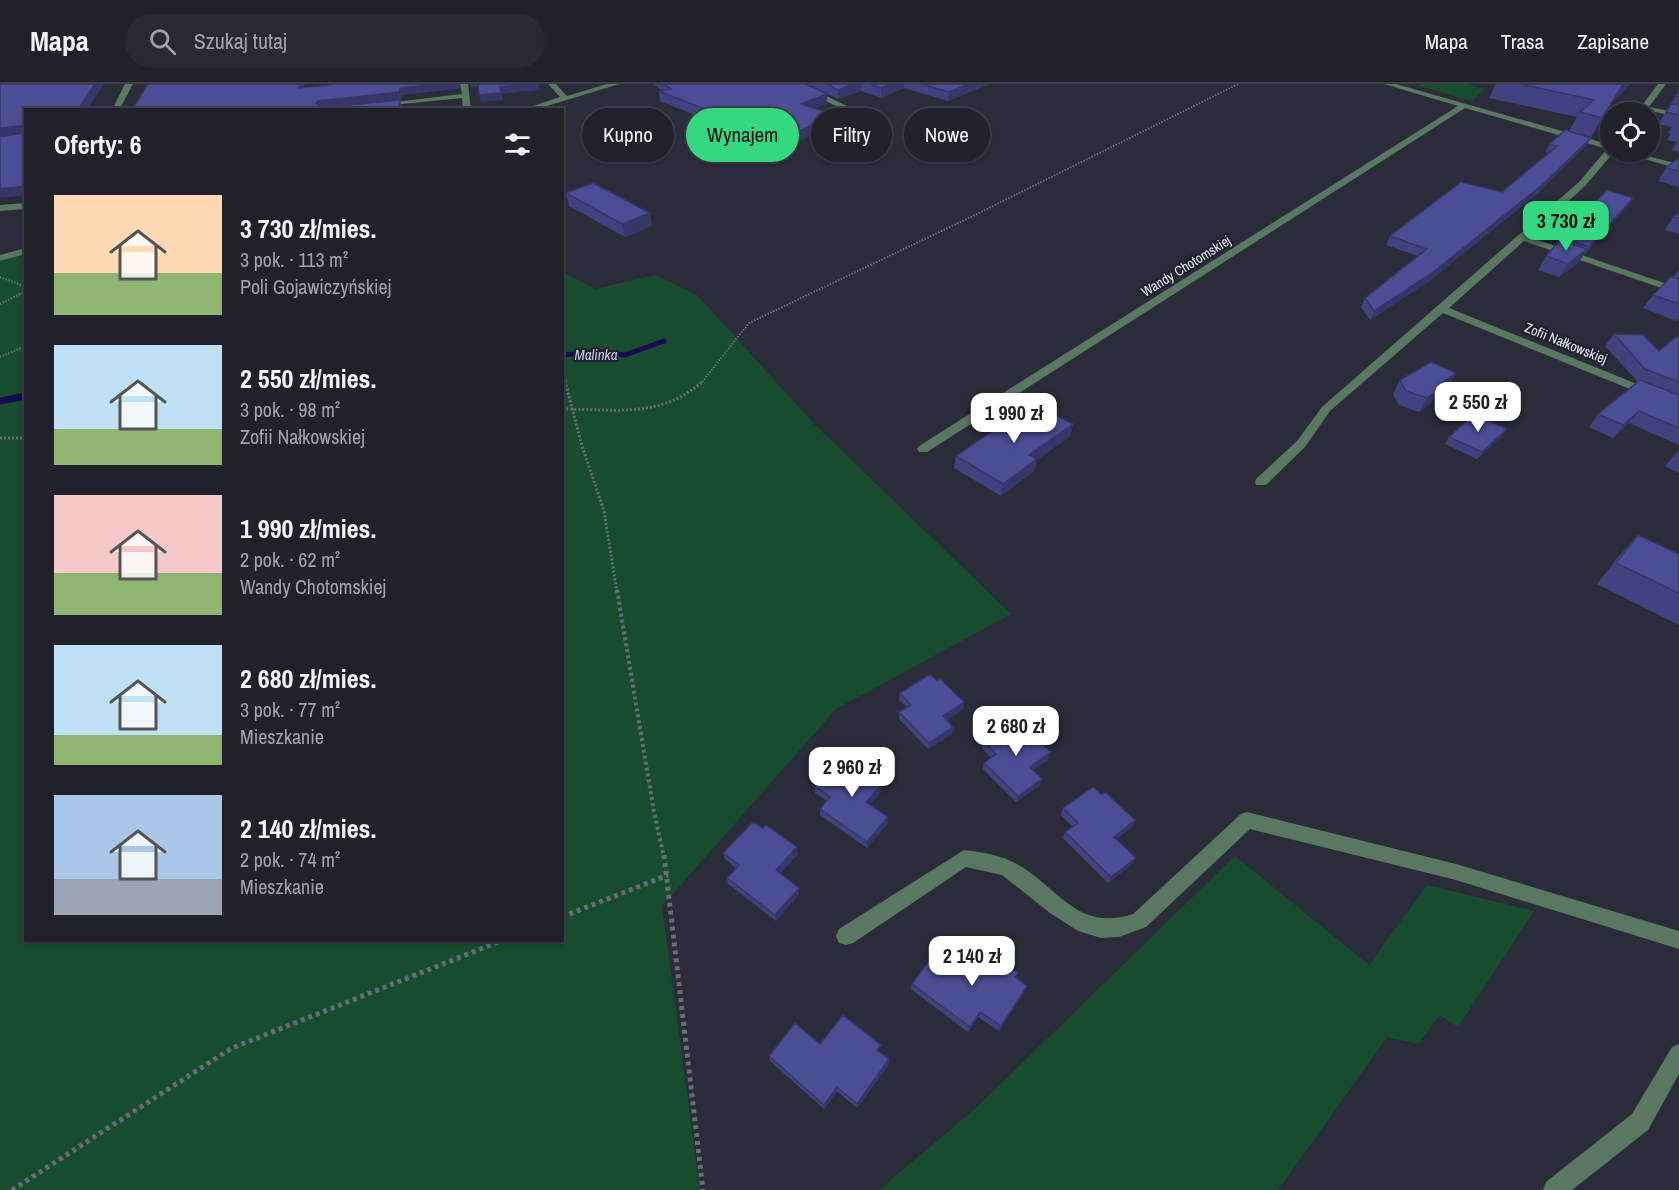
<!DOCTYPE html>
<html lang="pl">
<head>
<meta charset="utf-8">
<style>
  :root { --surface:#20212b; --page:#282933; --text:#f1f3f6; --muted:#a2a3a9; --line:#3d3e47; --accent:#33d881 }
  body { margin:0; font-family:"Archivo Narrow",sans-serif; background:var(--page); color:var(--text); height:100vh; display:flex; flex-direction:column; font-size:22px; white-space:nowrap }
  * { box-sizing:border-box; margin:0 }
  p { font-size:20px; color:var(--muted) }
  .icon { flex:none; width:33px; height:33px; fill:none; stroke:currentColor; stroke-width:2; stroke-linecap:round; stroke-linejoin:round }
  .map { position:relative; flex:1; overflow:hidden }
  .panel { position:absolute; left:24px; top:24px; width:540px; height:834px; display:flex; flex-direction:column; background:var(--surface); border-radius:0px; box-shadow:0 2px 4px #0004,0 0 0 2px var(--line) }
  .panel>* { flex:none }
  .hud { position:absolute; left:582px; top:24px; width:570px; height:54px; display:flex; gap:12px }
  .buttons { position:absolute; left:1600px; top:18px; display:grid; gap:12px }
  .buttons a { display:grid; place-items:center; width:60px; height:60px; border-radius:50%; background:var(--surface); box-shadow:0 2px 4px #0004,0 0 0 2px var(--line); font-size:30px }
  .price { position:absolute; translate:-50% -51px; padding:0 14px; border-radius:12px; background:#fff; color:#222; font-size:20px; line-height:39px; filter:drop-shadow(0 2px 3px #0008) }
  .price::after { content:''; position:absolute; left:50%; top:36px; width:18px; height:14px; margin-left:-9px; background:inherit; clip-path:polygon(0 0,100% 0,50% 100%) }
  .price.selected { background:var(--accent); color:#111 }
  ul { padding:0; list-style:none }
  li { display:flex; align-items:center; gap:18px; height:150px; padding:0 30px }
  li span { display:grid; place-items:center; flex:none; width:168px; height:120px; border-radius:0px; color:#555 }
  li>.icon { margin-inline-start:auto }
  span .icon { width:72px; height:72px; fill:#fffc; stroke-width:1 }
  li b { font-size:26px }
  h2 { display:flex; justify-content:space-between; align-items:center; height:72px; padding:0 30px; font-size:26px }
  .chip { padding:0 21px; border-radius:27px; background:var(--surface); box-shadow:0 2px 4px #0004,0 0 0 2px var(--line); font-size:21px; line-height:54px }
  .chip.selected { background:var(--accent); color:#111 }
  header { display:flex; align-items:center; gap:36px; box-sizing:border-box; height:84px; padding:0 30px; background:var(--surface); border-bottom:2px solid var(--line) }
  header strong { font-size:28px }
  nav { display:flex; gap:33px; margin-inline-start:auto; font-size:21px }
  .search { width:420px; height:54px; background:var(--page); display:flex; align-items:center; gap:15px; box-sizing:border-box; padding:0 21px; border-radius:33px; color:var(--muted); font-size:22px }
  .map>svg:first-child { display:block }
</style>
</head>
<body>
<header>
<strong>Mapa</strong>
<div class="search"><svg class="icon" aria-label="search" viewBox="0 0 24 24"><circle cx="10" cy="10" r="6"/><path d="M15 15l6 6"/></svg>Szukaj tutaj</div>
<nav><a>Mapa</a><a>Trasa</a><a>Zapisane</a></nav>
</header>
<div class="map">
<svg width="1679" height="1106" viewBox="0 0 1679 1106">
  <rect width="100%" height="100%" fill="#2a2c39"/>
  <path fill="#184c2e" d="M1420 0H1467L1485 5 1472 17 1418 2Z
    M25 171 26 856H562L563 188 595 205 655 191 697 211 814 340 1011 530 836 625 662 822 700 1106H0V177Z
    M1235 772 1369 881 1427 801 1534 827 1458 943 1440 931 1418 960 1387 953 1278 1106H879L977 1023Z"/>
  <g fill="none" stroke-linecap="round" stroke-linejoin="round">
    <path stroke="#160a4d" stroke-width="5" d="M562 271 603 268 625 271 664 257"/>
    <path stroke="#160a4d" stroke-width="7" d="M0 317 26 312"/>
    <path stroke="#696b77" stroke-width="2" stroke-dasharray="1.5 1.5" stroke-linecap="butt" d="M0 193 26 203
      M0 220 26 207
      M0 273 26 262
      M562 284 566 298
      M702 298 749 239 975 131 1238 0"/>
    <path stroke="#696b77" stroke-width="3" stroke-dasharray="2 2" stroke-linecap="butt" d="M565 297 582 362 604 427 617 508
      M562 325C615 325 661 335 703 297
      M0 354H26"/>
    <path stroke="#696b77" stroke-width="4" stroke-dasharray="3 3" stroke-linecap="butt" d="M617 506 654 728 664 773"/>
    <path stroke="#696b77" stroke-width="5" stroke-dasharray="4 4" stroke-linecap="butt" d="M664 771 703 1106
      M562 833 668 791
      M12 1106 232 964 503 856"/>
    <path fill="#587862" fill-rule="evenodd" d="M125 0H133L119 26H112Z
      M460 0H468L471 26H463L462 14 382 22 378 20 462 10Z
      M548 0H556L567 12 607 0H619L534 26H521L560 13Z
      M792 0H802L847 22 840 24Z
      M1384 0H1396L1611 61V68H1614L1585 102 1529 153 1679 204V210L1524 157 1449 224 1679 317V325L1443 229 1330 327 1305 363 1266 401H1256L1255 398 1256 395 1297 357 1322 323 1579 98 1607 65 1465 24 927 368H919L917 365 919 362 1458 22Z
      M1658 0H1666L1649 23 1679 29V33L1646 26 1637 28Z
      M1620 68H1631L1679 80V85Z
      M26 119V125L0 127V121Z
      M26 164V170L0 177V171Z
      M1247 728 1456 780 1679 847V865L1456 796 1250 745 1146 843 1119 853 1101 854 1078 847 1050 829 1002 791 966 783 853 859 846 861 839 859 836 852 839 845 964 766C982 768 1001 771 1017 780 1060 805 1077 848 1133 830L1241 730Z
      M1679 960V990L1648 1046 1572 1106H1543L1546 1098 1632 1030 1672 963Z"/>
  </g>
  <path fill="#414380" d="M654 0H806L827 10V20L815 24 836 31V41L781 65 748 49 743 50 660 17 659 7H662Z
    M807 0H989L948 17 904 4 881 14 861 7 838 15Z
    M1496 0H1630L1612 19 1591 53 1569 47 1577 33 1489 14Z
    M1679 7V68L1672 66 1677 58 1667 56 1671 50 1668 49 1672 43 1658 40Z
    M1550 60 1586 61 1537 110 1428 198 1370 236 1361 223 1365 214 1418 172 1386 161 1390 152 1502 108 1548 69 1545 68Z
    M1679 74V103L1658 97 1666 84Z
    M566 109 652 142 625 153 569 122Z
    M1629 120 1585 170 1584 169 1579 178 1559 193 1538 186 1546 172 1563 154Z
    M1679 128V150L1665 146 1673 133Z
    M1679 185V234L1676 237 1643 224 1653 211 1673 193Z
    M1614 250 1659 267 1679 253V361L1629 339 1613 354 1589 343 1598 330 1638 298 1605 262Z
    M1456 289 1448 303 1435 312 1431 319 1419 328 1399 321 1393 310 1400 296Z
    M1026 334 1073 340 1070 352 1037 376 1034 387 1001 412 954 384 956 372Z
    M1502 352 1477 375 1445 360 1449 353Z
    M1679 366V389L1665 382Z
    M1638 451 1679 470V541L1597 500 1619 472Z
    M937 597 964 618 963 625 947 636 952 650 928 665 899 635V628L907 623 899 616 900 609Z
    M983 657 1049 675 1033 686 1040 701 1016 718 983 685 984 679 991 674 982 664Z
    M850 680 884 698V704L870 720 887 740 867 764 820 731V725L827 717 815 709V702Z
    M1102 711 1135 736 1132 743 1116 755 1136 774 1132 780 1108 799 1063 754 1065 748 1073 743 1061 731 1063 724Z
    M723 769 798 770 780 789 799 810 776 837 728 800 727 794 736 784 725 775Z
    M960 889 1016 894 1025 907 999 947 978 933 968 948 911 905 912 900Z
    M820 960 880 966 879 967 889 980 857 1024 837 1007 824 1025 770 977 769 972Z"/>
  <path fill="#353768" d="M95 0H104L87 26H78Z
    M300 0H304L302 11 299 4Z
    M439 0H460L459 5 402 11V15L321 24 316 19 318 17 400 4Z
    M470 0H479L480 3 471 4Z
    M530 0H539L540 6 502 10 503 16 481 18 479 11 500 3Z
    M854 0H861V7L838 15V6Z
    M891 0H904V4L881 14V4Z
    M968 0H989L948 17 949 8Z
    M1623 0H1630L1612 19 1591 53Z
    M827 10V20L802 29 801 20Z
    M836 31V41L781 65 780 55Z
    M747 39 748 49 743 50 742 40Z
    M21 42 26 50 0 53V44Z
    M1591 54 1586 61 1537 110 1428 198 1370 236 1374 227Z
    M26 102V111L0 114V105Z
    M1633 114 1629 120 1585 170 1589 163Z
    M650 129 652 142 625 153 622 140Z
    M1587 165 1579 178 1559 193 1568 180Z
    M1456 289 1448 303 1435 312 1431 319 1419 328 1427 314 1439 301Z
    M1639 327 1629 339 1613 354 1623 341Z
    M1073 340 1070 352 1037 376 1034 387 1001 412 1003 400 1029 371Z
    M1507 345 1502 352 1477 375 1482 368Z
    M964 618 963 625 942 639 943 632Z
    M953 643 952 650 928 665 929 659Z
    M1051 668 1049 675 1028 689 1030 683Z
    M1042 695 1040 701 1016 718 1018 712Z
    M884 698V704L866 725V718Z
    M888 733 887 740 867 764V758Z
    M1135 736 1132 743 1111 759 1114 753Z
    M797 763 798 770 777 792 776 786Z
    M1136 774 1132 780 1108 799 1111 793Z
    M799 804V810L776 837 775 831Z
    M1027 902 1025 907 999 947 1001 942Z
    M980 928 978 933 968 948 970 943Z
    M889 975V980L857 1024V1020Z
    M837 1003V1007L824 1025V1021Z"/>
  <path fill="#4c4e95" stroke="#353768" stroke-width="1.5" d="M0 0H95L78 26H26V102L0 105V53L23 49V44L21 42 0 44Z
    M148 0H300L299 4 339 0H439L400 4V8L318 17 316 19 318 21H349L400 16V26H132Z
    M478 0H530L500 3 501 9 479 11Z
    M664 0H806L827 10 801 20 836 31 780 55 747 39 742 40 659 7 671 5Z
    M827 0H854L838 6Z
    M870 0H891L881 4Z
    M922 0H968L949 8Z
    M1520 0H1623L1602 34 1580 28 1594 16Z
    M1679 7V13L1675 12Z
    M1671 20 1679 21V31L1666 28Z
    M1565 46 1591 54 1542 101 1432 189 1374 227 1365 214 1427 165 1390 152 1461 98 1502 108 1557 62 1550 60Z
    M1679 74V87L1666 84Z
    M593 99 650 129 622 140 566 109Z
    M1607 106 1633 114 1589 163 1563 154 1580 134Z
    M1679 128V134L1673 133Z
    M1560 156 1587 165 1568 180 1546 172Z
    M1671 193 1679 195V220L1653 211Z
    M1614 250 1643 251 1659 267 1676 253H1679V298L1645 285Z
    M1431 278 1456 289 1439 301 1440 305 1427 314 1406 307 1400 296Z
    M1640 296 1679 311V344L1639 327 1623 341 1598 330Z
    M1041 324 1073 340 1029 371 1037 375 1003 400 956 372 1019 329 1026 334Z
    M1474 330 1507 345 1482 368 1449 353Z
    M1638 451 1679 470V509L1616 479Z
    M930 590 937 597 940 595 964 618 943 632 953 643 929 659 899 628 911 621 900 609Z
    M1013 638 1021 645 1024 643 1051 668 1030 683 1042 695 1018 712 984 679 996 670 983 657Z
    M841 674 850 680 853 677 884 698 866 718 888 733 867 758 820 725 830 713 815 702Z
    M1093 703 1102 711 1105 708 1135 736 1114 753 1136 774 1111 793 1065 748 1078 739 1063 724Z
    M753 738 763 744 766 741 797 763 776 786 799 804 775 831 727 794 739 781 723 769Z
    M979 861 1018 889 1015 893 1027 902 1001 942 980 928 970 943 912 900 935 869 960 889Z
    M843 931 881 961 877 966 889 975 857 1020 837 1003 824 1021 769 972 795 939 820 960Z"/>
  <g text-anchor="middle" stroke-width="4.5" stroke-linejoin="round" paint-order="stroke">
    <g font-size="14" fill="#e4e6ef" stroke="#20222f">
      <text transform="translate(1186 182) rotate(-32)" y="5">Wandy Chotomskiej</text>
      <text transform="translate(1566 259) rotate(22)" y="5">Zofii Nałkowskiej</text>
    </g>
    <g font-size="15" font-style="italic" fill="#c4c9f2" stroke="#20222f">
      <text x="596" y="276">Malinka</text>
    </g>
  </g>
</svg>
<div class="buttons">
<a><svg class="icon" aria-label="locate" viewBox="0 0 24 24"><circle cx="12" cy="12" r="6"/><path d="M12 2v4M12 18v4M2 12h4M18 12h4"/></svg></a>
</div>
<b class="price selected" style="left:1566px;top:168px">3 730 zł</b>
<b class="price" style="left:1478px;top:349px">2 550 zł</b>
<b class="price" style="left:1014px;top:360px">1 990 zł</b>
<b class="price" style="left:1016px;top:673px">2 680 zł</b>
<b class="price" style="left:852px;top:714px">2 960 zł</b>
<b class="price" style="left:972px;top:903px">2 140 zł</b>
<div class="hud">
<a class="chip">Kupno</a>
<a class="chip selected">Wynajem</a>
<a class="chip">Filtry</a>
<a class="chip">Nowe</a>
</div>
<section class="panel">
<h2>Oferty: 6<svg class="icon" aria-label="filters" viewBox="0 0 24 24"><path d="M4 7h16M4 17h16"/><circle cx="9" cy="7" r="2"/><circle cx="15" cy="17" r="2"/></svg></h2>
<ul>
<li><span style="background:linear-gradient(#ffd9b3 65%,#8fb573 0)"><svg class="icon" aria-label="home" viewBox="0 0 24 24"><path d="M3 11l9-7 9 7M6 9v11h12V9"/></svg></span><div><b>3 730 zł/mies.</b><p>3 pok. · 113 m²</p><p>Poli Gojawiczyńskiej</p></div></li>
<li><span style="background:linear-gradient(#bfe0f5 70%,#8fb573 0)"><svg class="icon" aria-label="home" viewBox="0 0 24 24"><path d="M3 11l9-7 9 7M6 9v11h12V9"/></svg></span><div><b>2 550 zł/mies.</b><p>3 pok. · 98 m²</p><p>Zofii Nałkowskiej</p></div></li>
<li><span style="background:linear-gradient(#f6c9c9 65%,#8fb573 0)"><svg class="icon" aria-label="home" viewBox="0 0 24 24"><path d="M3 11l9-7 9 7M6 9v11h12V9"/></svg></span><div><b>1 990 zł/mies.</b><p>2 pok. · 62 m²</p><p>Wandy Chotomskiej</p></div></li>
<li><span style="background:linear-gradient(#bfe0f5 75%,#8fb573 0)"><svg class="icon" aria-label="home" viewBox="0 0 24 24"><path d="M3 11l9-7 9 7M6 9v11h12V9"/></svg></span><div><b>2 680 zł/mies.</b><p>3 pok. · 77 m²</p><p>Mieszkanie</p></div></li>
<li><span style="background:linear-gradient(#a9c7e8 70%,#9aa5b1 0)"><svg class="icon" aria-label="home" viewBox="0 0 24 24"><path d="M3 11l9-7 9 7M6 9v11h12V9"/></svg></span><div><b>2 140 zł/mies.</b><p>2 pok. · 74 m²</p><p>Mieszkanie</p></div></li>
</ul>
</section>
</div>
</body>
</html>
